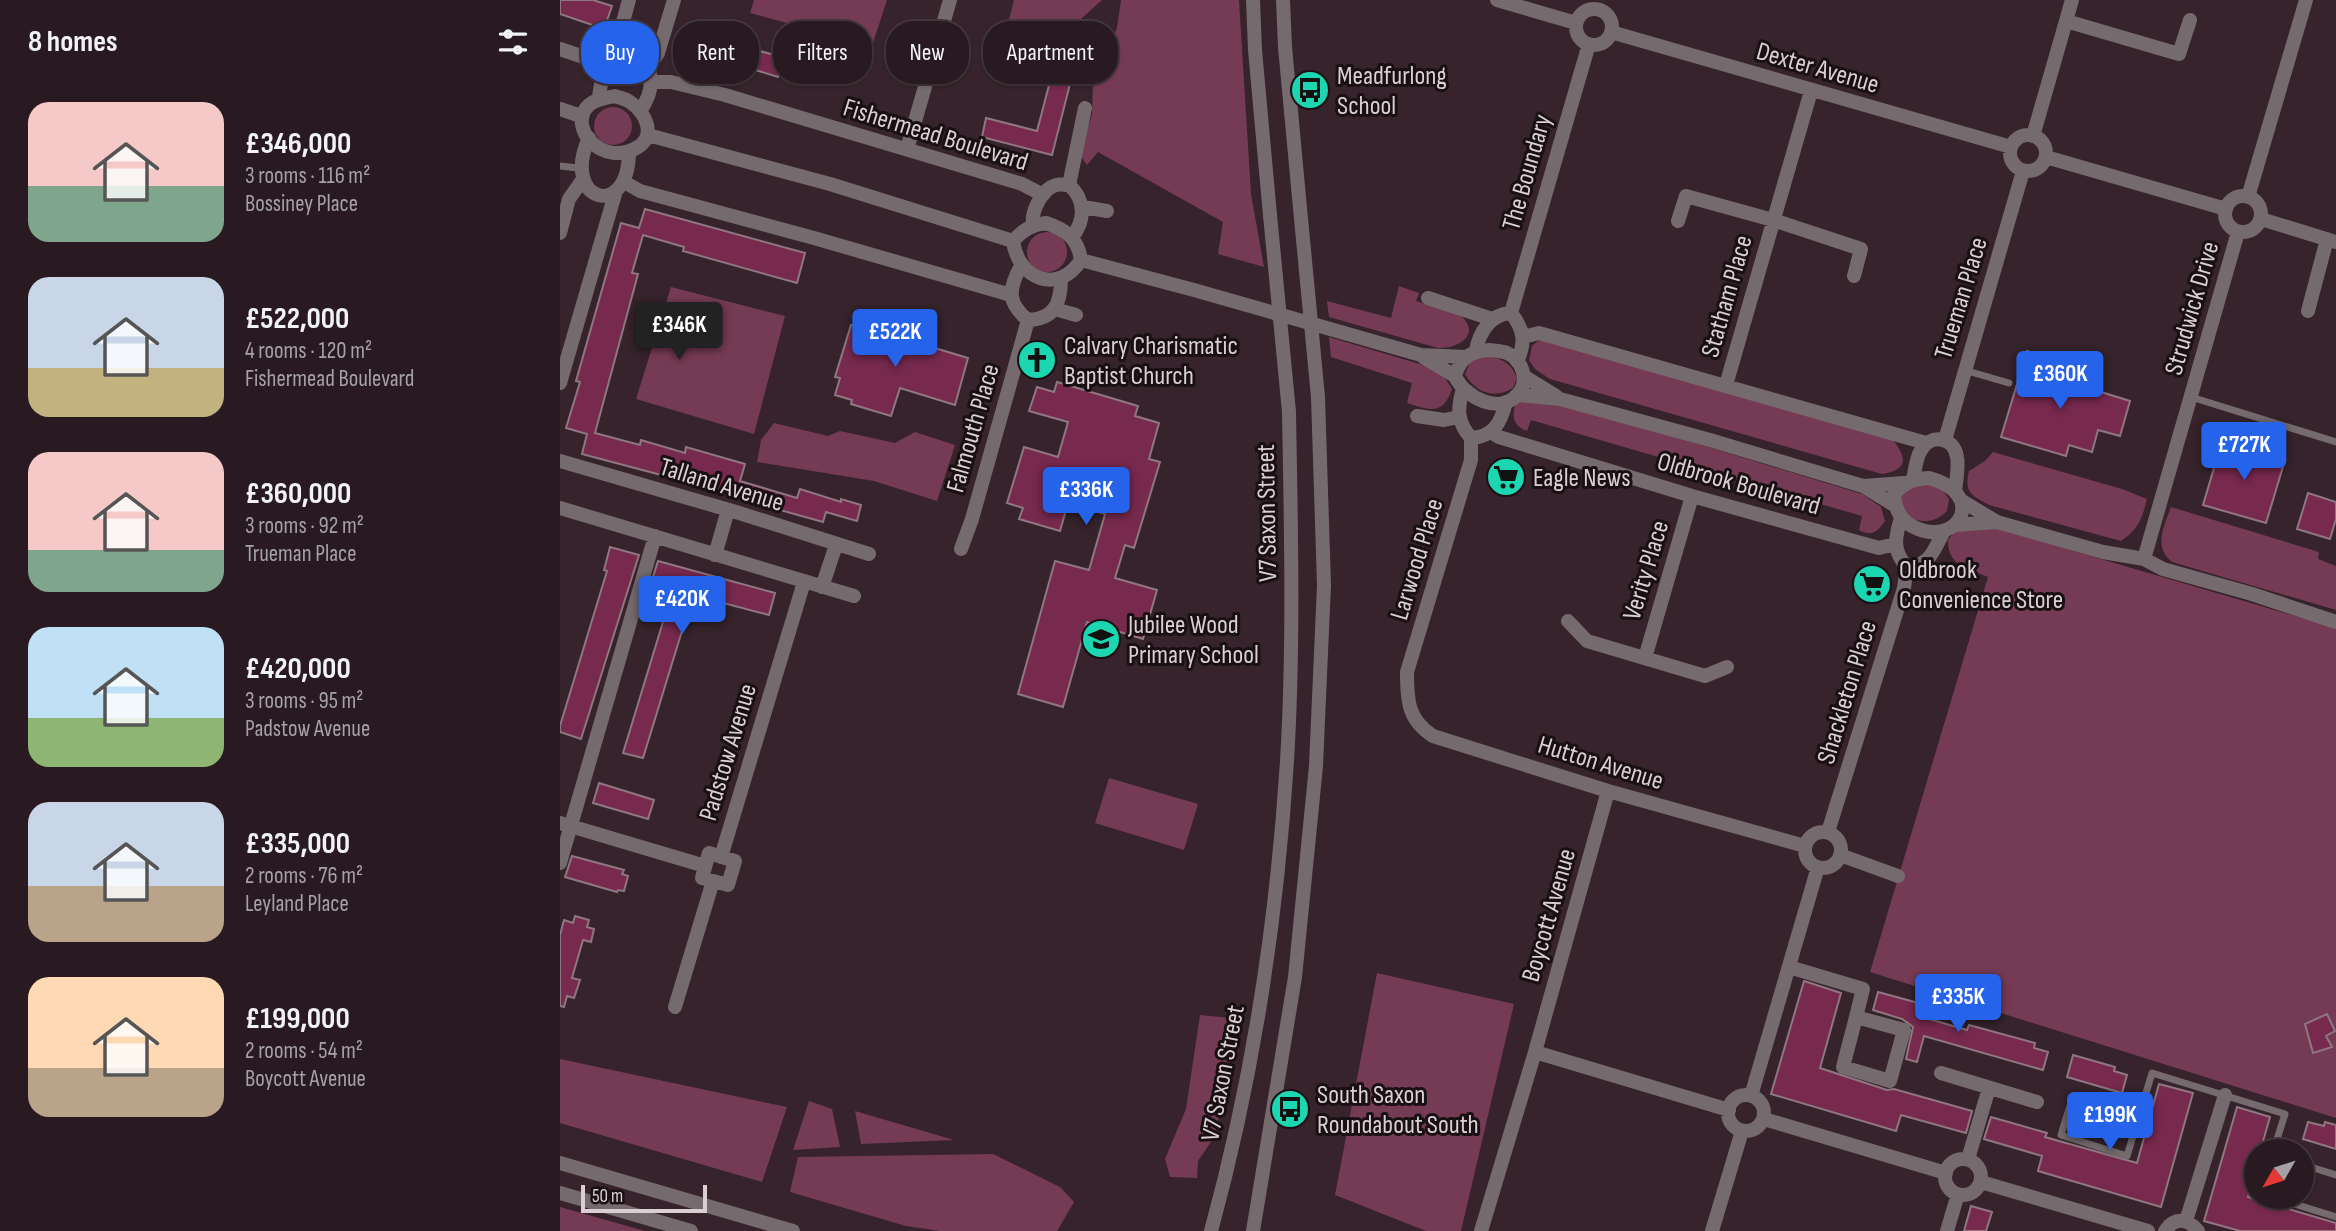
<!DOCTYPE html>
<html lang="en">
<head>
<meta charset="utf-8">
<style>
  :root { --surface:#281a20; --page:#302329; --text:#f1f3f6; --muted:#a5a1a5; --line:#44383e; --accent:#2563eb }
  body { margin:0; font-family:"Sofia Sans Condensed",sans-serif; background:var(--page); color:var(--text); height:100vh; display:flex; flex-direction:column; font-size:26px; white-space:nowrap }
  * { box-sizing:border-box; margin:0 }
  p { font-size:23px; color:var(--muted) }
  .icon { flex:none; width:38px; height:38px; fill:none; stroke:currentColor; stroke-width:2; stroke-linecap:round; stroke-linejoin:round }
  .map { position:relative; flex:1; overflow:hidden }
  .drawer { display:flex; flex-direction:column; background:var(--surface); width:560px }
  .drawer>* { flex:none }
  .guide { position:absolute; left:21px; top:21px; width:665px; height:63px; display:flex; gap:14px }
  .needle { width:46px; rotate:231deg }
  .controls { position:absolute; left:1684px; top:1139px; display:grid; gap:14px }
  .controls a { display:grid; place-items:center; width:70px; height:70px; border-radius:50%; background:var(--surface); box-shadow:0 2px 5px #0004,0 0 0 2px var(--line); font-size:35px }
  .scale { position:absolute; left:21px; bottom:18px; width:126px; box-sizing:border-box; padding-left:7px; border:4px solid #dccfd3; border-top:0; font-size:19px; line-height:24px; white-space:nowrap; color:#dccfd3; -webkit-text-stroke:5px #181013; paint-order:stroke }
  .price { position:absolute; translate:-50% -60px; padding:0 16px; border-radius:7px; background:var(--accent); color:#fff; font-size:23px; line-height:46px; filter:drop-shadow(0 2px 4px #0008) }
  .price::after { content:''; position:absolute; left:50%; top:42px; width:21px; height:16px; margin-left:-10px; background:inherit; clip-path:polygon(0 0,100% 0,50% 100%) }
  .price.current { background:#222; color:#fff }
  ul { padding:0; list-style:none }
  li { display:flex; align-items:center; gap:21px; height:175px; padding:0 28px }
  li span { display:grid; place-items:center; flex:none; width:196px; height:140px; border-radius:21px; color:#555 }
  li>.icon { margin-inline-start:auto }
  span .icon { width:84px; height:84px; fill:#fffc; stroke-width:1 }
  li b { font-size:30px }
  h2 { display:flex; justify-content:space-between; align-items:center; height:84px; padding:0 28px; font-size:30px }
  .tag { padding:0 24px; border-radius:28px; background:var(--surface); box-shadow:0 2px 5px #0004,0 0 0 2px var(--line); font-size:24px; line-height:63px }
  .tag.current { background:var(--accent); color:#fff }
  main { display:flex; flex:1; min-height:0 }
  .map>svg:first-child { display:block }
</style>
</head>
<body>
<main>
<section class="drawer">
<h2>8 homes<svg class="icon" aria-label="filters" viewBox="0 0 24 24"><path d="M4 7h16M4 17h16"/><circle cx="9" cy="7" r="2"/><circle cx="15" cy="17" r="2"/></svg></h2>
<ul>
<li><span style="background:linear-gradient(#f6c9c9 60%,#7fa58c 0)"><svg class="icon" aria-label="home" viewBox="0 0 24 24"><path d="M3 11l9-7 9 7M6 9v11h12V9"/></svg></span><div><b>£346,000</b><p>3 rooms · 116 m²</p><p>Bossiney Place</p></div></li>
<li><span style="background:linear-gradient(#c9d6e8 65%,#c2b280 0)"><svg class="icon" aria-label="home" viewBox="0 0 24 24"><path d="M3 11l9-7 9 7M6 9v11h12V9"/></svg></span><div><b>£522,000</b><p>4 rooms · 120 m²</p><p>Fishermead Boulevard</p></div></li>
<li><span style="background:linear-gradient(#f6c9c9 70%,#7fa58c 0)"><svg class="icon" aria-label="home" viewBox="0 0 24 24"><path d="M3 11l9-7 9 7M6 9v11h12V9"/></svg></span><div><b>£360,000</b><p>3 rooms · 92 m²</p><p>Trueman Place</p></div></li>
<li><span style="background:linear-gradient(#bfe0f5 65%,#8fb573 0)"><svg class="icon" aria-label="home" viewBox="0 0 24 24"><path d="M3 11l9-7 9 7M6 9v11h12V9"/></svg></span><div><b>£420,000</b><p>3 rooms · 95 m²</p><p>Padstow Avenue</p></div></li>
<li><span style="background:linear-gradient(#c9d6e8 60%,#b9a48a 0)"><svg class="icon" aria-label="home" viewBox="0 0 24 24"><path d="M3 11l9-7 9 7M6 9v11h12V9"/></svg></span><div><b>£335,000</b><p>2 rooms · 76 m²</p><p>Leyland Place</p></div></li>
<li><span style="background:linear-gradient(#ffd9b3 65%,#b9a48a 0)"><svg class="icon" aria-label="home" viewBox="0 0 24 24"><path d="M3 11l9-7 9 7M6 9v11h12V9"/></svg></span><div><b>£199,000</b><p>2 rooms · 54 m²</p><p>Boycott Avenue</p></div></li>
</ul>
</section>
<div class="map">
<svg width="1776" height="1231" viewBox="0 0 1776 1231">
  <rect width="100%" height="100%" fill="#36232b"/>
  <path fill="#763b54" d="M194 0H327L312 46 190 13Z
    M454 0H542L470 65 460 84 435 74Z
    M561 0H679L691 194 704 267 658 254 663 222 538 152 527 165 520 155 532 114 533 79 557 28Z
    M34 126a19 19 0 1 1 38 0a19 19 0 1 1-38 0Z
    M467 252a20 20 0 1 1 40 0a20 20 0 1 1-40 0Z
    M839 286 859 293 856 301 900 315C922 334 899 349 878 348L769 317 767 301 831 318Z
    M111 287 225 316 194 434 76 399Z
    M769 337 873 368 883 375 892 389C883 416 869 410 847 403L852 383 771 357Z
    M988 340 1333 440C1348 459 1347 470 1322 474L990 379 975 369 969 360 972 346 978 341Z
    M920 356C938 357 950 360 957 378L953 388C934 400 915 392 905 374L911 360Z
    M957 401 1001 402 1302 494 1321 507 1325 521C1317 532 1312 537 1299 530L1302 516 971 420 967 431C952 426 951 414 957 401Z
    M214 423 268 436 280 431 335 443 355 432 395 445 377 501 314 481 197 462 201 440Z
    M1433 452 1562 489 1587 499C1582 519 1578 530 1561 541L1429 505C1411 495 1404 493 1409 471L1425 461Z
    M1361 481 1382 489 1389 499 1387 511C1374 524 1361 523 1345 516L1337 493Z
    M1611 507 1759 552 1758 559 1776 566V610L1612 562C1593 547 1604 526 1611 507Z
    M1435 528 1776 628V1118L1310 972 1428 577C1407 567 1388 567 1388 540L1396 530Z
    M549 778 638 804 624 850 535 823Z
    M817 973 954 1004 901 1231H866L775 1195Z
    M640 1015 679 1019 655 1136 638 1161 637 1178 610 1177 605 1159 626 1109Z
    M0 1059 227 1107 202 1182 0 1123Z
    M249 1101 272 1109 280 1147 233 1150Z
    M295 1111 394 1140 301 1144Z
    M433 1154 500 1187 514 1202 497 1231H380L346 1226 230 1192 238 1157Z
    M0 1207 85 1231H0Z"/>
  <path fill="#78294e" stroke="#8e7780" stroke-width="2" d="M0 0H33L52 6 44 29 0 14Z
    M196 50 222 57 218 77 189 68Z
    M493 70 512 76 492 155 422 137 426 118 477 131Z
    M85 209 245 253 237 283 123 251 124 247 83 235 72 273 78 274 35 433 80 445 81 440 125 453 126 447 185 464 180 481 237 498 240 489 281 502V499L301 505 297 521 266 512 263 522 188 501 189 498 106 473 105 476 22 454 27 434 6 428 20 382 16 381 61 223 79 228Z
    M305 322 369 341 368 346 408 358 395 405 340 388 331 416 291 404 292 400 275 395 280 378 275 377 291 325 303 328Z
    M1467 351 1488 357 1483 374 1570 401 1560 436 1538 430 1532 452 1509 445 1506 456 1441 437Z
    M497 382 578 406 575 416 599 423 589 459 600 462 574 548 565 545 555 578 597 590 583 639 527 622 503 707 458 694 495 561 529 570 545 514 508 503 500 531 459 519 463 508 447 503 464 447 498 457 508 422 469 411 477 387 494 392Z
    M1662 441 1725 460 1706 523 1643 505Z
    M1748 493 1776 502V519L1770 539 1737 529Z
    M50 547 79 555 21 739 0 732V726L47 571 44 570Z
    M98 561 215 593 209 615 133 595 83 758 63 753 113 589 91 583Z
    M39 783 94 800 88 819 33 803Z
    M12 856 64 870 62 874 68 876 64 891 58 890 57 892 5 877Z
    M15 916 29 920 27 927 34 929 31 942 23 940 12 978 20 980 14 998 7 996 4 1007 0 1006V935L4 920 13 923Z
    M1244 981 1281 993 1260 1068 1327 1090 1334 1089 1412 1111 1406 1133 1341 1115 1336 1131 1211 1094Z
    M1318 992 1373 1007 1369 1019 1407 1030 1409 1025 1475 1043 1474 1048 1488 1052 1483 1070 1364 1036 1357 1062 1346 1059 1353 1027 1342 1019 1313 1010Z
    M1767 1014 1775 1031 1766 1036 1772 1047 1753 1053 1745 1024Z
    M1513 1055 1555 1067 1554 1071 1567 1075 1562 1093 1507 1077Z
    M1599 1084 1633 1093 1601 1207 1478 1171 1482 1156 1424 1139 1431 1117 1487 1133 1485 1137 1577 1163Z
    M1677 1107 1710 1117 1700 1152H1696V1168L1688 1197 1776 1223V1231H1680L1644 1221Z
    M1748 1122 1764 1126 1765 1122 1776 1125V1149L1743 1139Z
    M1411 1206 1432 1212 1426 1231H1404Z"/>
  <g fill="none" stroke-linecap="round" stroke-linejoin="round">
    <path stroke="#756b6e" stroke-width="7" d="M0 166 18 168
      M1404 370 1449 383
      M1631 397 1776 442
      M1578 1119 1512 1099 1501 1135 1567 1156 1592 1073 1725 1114 1713 1152
      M1741 1164 1776 1175
      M1712 1197 1776 1217"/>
    <path stroke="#756b6e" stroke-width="14" d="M937 0 1016 23
      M1016 27a18 18 0 1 1 36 0a18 18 0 1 1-36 0Z
      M1506 21 1619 54 1630 20
      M1051 32 1451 147
      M0 49 50 66
      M58 57V40L69 0
      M89 67 98 53 114 0
      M91 82H111L165 95 462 184 483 195
      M39 99C44 25 118 58 80 111
      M1450 153a18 18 0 1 1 36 0a18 18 0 1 1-36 0Z
      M1473 136 1512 0
      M29 138C0 200 68 223 69 152
      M347 149 390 0
      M1486 157 1666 209
      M64 182 80 191 254 238 451 295
      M509 185 525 108
      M523 207 547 211
      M1701 219 1776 242
      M1118 221 1126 196 1213 220 1301 249 1294 276
      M473 225C471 211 482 189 496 185 500 184 504 185 509 185 525 199 526 220 512 237
      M0 233 9 199 21 182
      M461 266C448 289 447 303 468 320 495 319 501 303 501 278
      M868 298 932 319
      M495 309 516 315
      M1748 311 1767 239
      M951 313 1029 44
      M963 337 979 333 1366 443
      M916 351C919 332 931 314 951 313 964 329 966 343 957 361
      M0 383 55 194
      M1166 385 1251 91
      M903 389C897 409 897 422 911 438 933 437 941 423 946 402
      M857 416 884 420 899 417
      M931 432 939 437 1132 496 1319 548 1335 544
      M911 438V460L847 672C847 701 848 720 873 736L1048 791 1245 846
      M1385 440 1463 171
      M0 461 176 512 309 554
      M1353 479C1355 471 1356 459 1360 452 1369 433 1394 436 1397 457 1399 467 1396 481 1395 491
      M0 508 294 596
      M1341 518C1335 537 1332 551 1347 567 1371 566 1374 549 1384 531
      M401 549 412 519 468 320
      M155 555 168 510
      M262 587 276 545
      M1008 621 1027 641 1145 676 1167 667
      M1085 658 1132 496
      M0 823 145 866
      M1268 832 1344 588 1347 567
      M1245 850a18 18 0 1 1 36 0a18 18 0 1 1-36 0Z
      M149 853 175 861 168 885 142 878Z
      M1280 855 1338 876
      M161 857 244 582
      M0 863 95 536
      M1229 967 1303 989 1296 1017 1344 1030 1330 1081 1283 1067 1296 1017
      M115 1007 153 881
      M975 1052 1169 1110
      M1381 1073 1477 1102
      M1168 1113a18 18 0 1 1 36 0a18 18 0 1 1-36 0Z
      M1191 1096 1258 867
      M1204 1119 1386 1173
      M1385 1177a18 18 0 1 1 36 0a18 18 0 1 1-36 0Z
      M1408 1159 1429 1088
      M1421 1182 1588 1231
      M1626 1221 1665 1095
      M921 1231 975 1052 1048 791
      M1152 1231 1182 1131
      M1387 1231 1398 1194
      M1605 1231C1614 1217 1628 1218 1638 1231"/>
    <path stroke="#756b6e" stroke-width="14" d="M693 0 695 50 710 215
      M723 0 725 47 740 208
      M55 96C60 98 66 99 70 102 85 112 97 135 78 147 42 169 6 126 29 105 36 99 46 98 55 96Z
      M0 109 21 116
      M88 135 270 184 453 241
      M1665 214a18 18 0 1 1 36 0a18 18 0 1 1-36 0Z
      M1688 197 1746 0
      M486 223C507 230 518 239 521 260 499 295 458 280 453 241 463 230 471 225 486 223Z
      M521 260 634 290 861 355 906 357
      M930 350C935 351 942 351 947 353 962 360 970 380 958 394 940 416 904 397 895 376 900 357 912 351 930 350Z
      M863 357 895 376
      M965 377 996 396
      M958 395 1000 399 1150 440 1303 486 1334 505
      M1369 478C1428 494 1399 547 1356 528 1341 522 1335 510 1334 494 1345 482 1353 479 1369 478Z
      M1303 486 1344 483
      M1402 501 1437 522 1543 552 1584 559 1603 569 1692 594 1776 622
      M1394 525 1437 522
      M1584 559 1678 232
      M0 1163 233 1231
      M0 1193 131 1231
      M651 1231C693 1078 717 920 727 761 734 645 731 528 729 412
      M693 1231 735 977 756 766 764 585 758 397"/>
    <path stroke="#756b6e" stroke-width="14" d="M740 208 758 397
      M710 215 729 412"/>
  </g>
  <defs>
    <symbol id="bus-disc" viewBox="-11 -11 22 22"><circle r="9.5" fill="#1cd5b1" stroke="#181013"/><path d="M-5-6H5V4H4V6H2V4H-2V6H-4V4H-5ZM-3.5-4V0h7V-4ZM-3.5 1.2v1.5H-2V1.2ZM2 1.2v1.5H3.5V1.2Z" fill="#111"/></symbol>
    <symbol id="church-disc" viewBox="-11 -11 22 22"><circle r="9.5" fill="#1cd5b1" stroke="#181013"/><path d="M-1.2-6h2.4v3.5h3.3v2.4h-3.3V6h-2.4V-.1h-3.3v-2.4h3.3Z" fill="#111"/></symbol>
    <symbol id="supermarket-disc" viewBox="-11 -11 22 22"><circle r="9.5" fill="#1cd5b1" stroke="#181013"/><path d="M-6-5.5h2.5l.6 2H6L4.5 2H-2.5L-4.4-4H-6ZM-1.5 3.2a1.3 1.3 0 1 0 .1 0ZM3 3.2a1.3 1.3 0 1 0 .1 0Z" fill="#111"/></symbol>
    <symbol id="school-disc" viewBox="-11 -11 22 22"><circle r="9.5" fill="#1cd5b1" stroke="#181013"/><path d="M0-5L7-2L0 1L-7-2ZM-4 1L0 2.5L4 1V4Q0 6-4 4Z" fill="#111"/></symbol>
  </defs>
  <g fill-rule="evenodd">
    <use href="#bus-disc" x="728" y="68" width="44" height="44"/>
    <use href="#church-disc" x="455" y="338" width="44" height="44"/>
    <use href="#supermarket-disc" x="924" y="455" width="44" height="44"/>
    <use href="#supermarket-disc" x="1290" y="562" width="44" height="44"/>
    <use href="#school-disc" x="519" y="617" width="44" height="44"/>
    <use href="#bus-disc" x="708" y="1087" width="44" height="44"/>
  </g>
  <g text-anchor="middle" stroke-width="6" stroke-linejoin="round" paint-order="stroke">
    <g font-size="26" fill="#dccfd3" stroke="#181013">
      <text transform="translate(1258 67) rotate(16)" y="9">Dexter Avenue</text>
      <text transform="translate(376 134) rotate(17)" y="9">Fishermead Boulevard</text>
      <text transform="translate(966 172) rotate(-74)" y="9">The Boundary</text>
      <text transform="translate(1166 296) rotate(-74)" y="9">Statham Place</text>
      <text transform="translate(1400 298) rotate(-73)" y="9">Trueman Place</text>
      <text transform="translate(1631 308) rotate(-74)" y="9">Strudwick Drive</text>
      <text transform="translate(412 428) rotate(-74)" y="9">Falmouth Place</text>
      <text transform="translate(1179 483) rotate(16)" y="9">Oldbrook Boulevard</text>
      <text transform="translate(162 484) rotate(17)" y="9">Talland Avenue</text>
      <text transform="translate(706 513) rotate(-91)" y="9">V7 Saxon Street</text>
      <text transform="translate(856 559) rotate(-73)" y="9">Larwood Place</text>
      <text transform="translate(1085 570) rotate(-73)" y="9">Verity Place</text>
      <text transform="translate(1286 692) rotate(-73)" y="9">Shackleton Place</text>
      <text transform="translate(167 752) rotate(-73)" y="9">Padstow Avenue</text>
      <text transform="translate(1041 762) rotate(17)" y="9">Hutton Avenue</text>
      <text transform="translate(988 915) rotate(-74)" y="9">Boycott Avenue</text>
      <text transform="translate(662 1073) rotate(-79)" y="9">V7 Saxon Street</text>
    </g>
    <g font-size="26" fill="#dccfd3" stroke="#181013" text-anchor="start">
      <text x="777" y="84">Meadfurlong<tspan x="777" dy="30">School</tspan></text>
      <text x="504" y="354">Calvary Charismatic<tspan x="504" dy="30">Baptist Church</tspan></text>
      <text x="973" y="486">Eagle News</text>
      <text x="1339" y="578">Oldbrook<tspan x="1339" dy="30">Convenience Store</tspan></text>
      <text x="568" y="633">Jubilee Wood<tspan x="568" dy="30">Primary School</tspan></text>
      <text x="757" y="1103">South Saxon<tspan x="757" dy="30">Roundabout South</tspan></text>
    </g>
  </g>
</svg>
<div class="controls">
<a><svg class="needle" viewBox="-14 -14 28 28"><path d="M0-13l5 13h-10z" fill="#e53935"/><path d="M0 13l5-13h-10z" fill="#a5a1a5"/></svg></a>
</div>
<div class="scale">50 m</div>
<b class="price current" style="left:119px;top:362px">£346K</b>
<b class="price" style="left:335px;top:369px">£522K</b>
<b class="price" style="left:1500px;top:411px">£360K</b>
<b class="price" style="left:1684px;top:482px">£727K</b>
<b class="price" style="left:526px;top:527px">£336K</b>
<b class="price" style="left:122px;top:636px">£420K</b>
<b class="price" style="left:1398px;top:1034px">£335K</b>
<b class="price" style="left:1550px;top:1152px">£199K</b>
<div class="guide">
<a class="tag current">Buy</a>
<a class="tag">Rent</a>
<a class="tag">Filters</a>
<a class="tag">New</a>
<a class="tag">Apartment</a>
</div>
</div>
</main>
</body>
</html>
